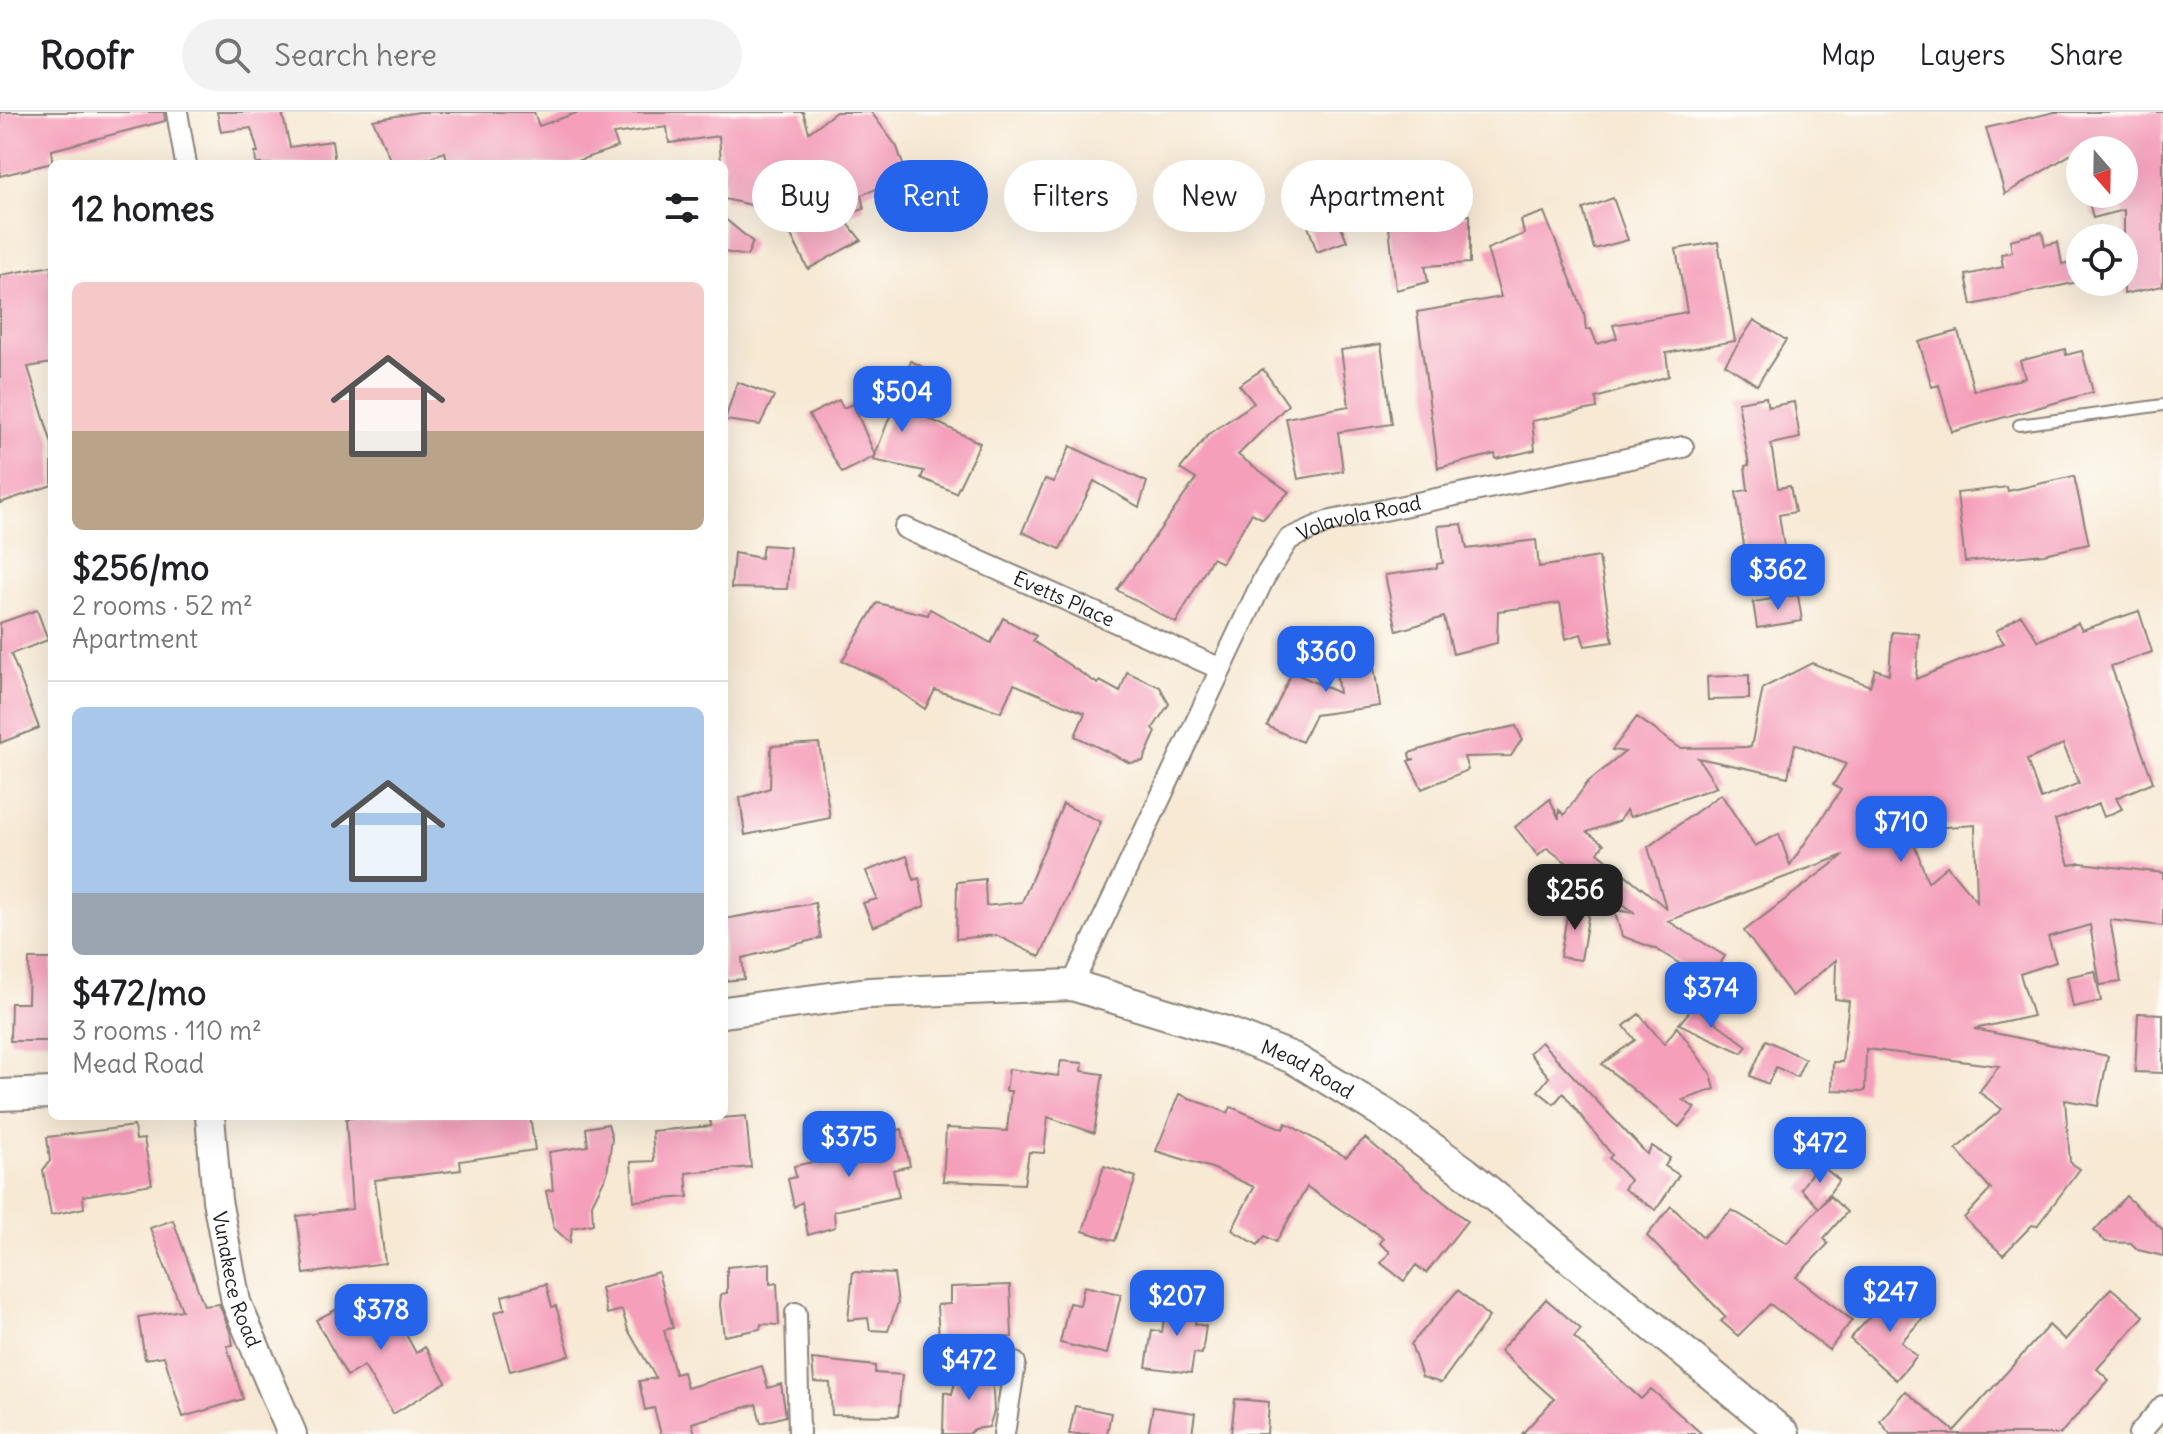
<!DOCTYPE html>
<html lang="en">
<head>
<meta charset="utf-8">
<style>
  :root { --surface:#fff; --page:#f2f2f2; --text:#202124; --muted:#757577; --line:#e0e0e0; --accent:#2563eb }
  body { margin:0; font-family:Delius,sans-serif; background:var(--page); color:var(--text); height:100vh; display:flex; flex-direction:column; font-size:30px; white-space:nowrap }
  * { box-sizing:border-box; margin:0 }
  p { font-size:26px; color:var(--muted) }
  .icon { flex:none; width:44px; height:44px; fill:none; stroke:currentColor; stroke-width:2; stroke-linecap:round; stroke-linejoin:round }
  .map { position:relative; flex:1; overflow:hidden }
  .panel { position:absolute; left:48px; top:48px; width:680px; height:960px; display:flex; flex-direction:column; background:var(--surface); border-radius:12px; box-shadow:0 8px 32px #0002 }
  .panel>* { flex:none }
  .hud { position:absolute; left:752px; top:48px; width:760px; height:72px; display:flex; gap:16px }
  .needle { width:52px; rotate:160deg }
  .fabs { position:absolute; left:2066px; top:24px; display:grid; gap:16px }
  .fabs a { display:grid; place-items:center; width:72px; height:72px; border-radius:50%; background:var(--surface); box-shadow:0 8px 32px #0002; font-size:40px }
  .price { position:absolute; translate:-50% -68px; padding:0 18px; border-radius:16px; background:var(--accent); color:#fff; font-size:26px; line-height:52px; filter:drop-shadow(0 2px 4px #0008) }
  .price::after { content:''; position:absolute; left:50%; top:48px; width:24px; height:18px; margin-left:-12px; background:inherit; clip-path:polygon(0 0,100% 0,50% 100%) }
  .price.current { background:#222; color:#fff }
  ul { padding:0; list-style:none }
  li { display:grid; align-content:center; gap:16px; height:424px; padding:0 24px }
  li+li { border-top:2px solid var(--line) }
  li span { display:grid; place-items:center; height:248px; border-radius:12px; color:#555 }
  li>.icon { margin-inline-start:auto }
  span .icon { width:144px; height:144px; fill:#fffc; stroke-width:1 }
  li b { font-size:34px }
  h2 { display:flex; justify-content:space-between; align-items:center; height:96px; padding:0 24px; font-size:34px }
  .tag { padding:0 28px; border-radius:36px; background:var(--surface); box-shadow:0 8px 32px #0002; font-size:28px; line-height:72px }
  .tag.current { background:var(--accent); color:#fff }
  header { display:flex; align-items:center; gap:48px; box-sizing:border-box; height:112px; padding:0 40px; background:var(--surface); border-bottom:2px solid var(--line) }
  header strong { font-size:38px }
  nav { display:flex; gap:44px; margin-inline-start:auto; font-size:28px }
  .search { width:560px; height:72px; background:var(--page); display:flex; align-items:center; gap:20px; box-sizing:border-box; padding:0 28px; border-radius:44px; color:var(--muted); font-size:30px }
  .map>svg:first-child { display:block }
</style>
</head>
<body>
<header>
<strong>Roofr</strong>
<div class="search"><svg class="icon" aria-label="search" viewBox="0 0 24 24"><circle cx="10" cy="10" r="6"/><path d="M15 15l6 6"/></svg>Search here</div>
<nav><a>Map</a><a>Layers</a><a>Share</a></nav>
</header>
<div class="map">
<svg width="2163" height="1322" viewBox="0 0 2163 1322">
  <rect width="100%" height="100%" fill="#fdfcf7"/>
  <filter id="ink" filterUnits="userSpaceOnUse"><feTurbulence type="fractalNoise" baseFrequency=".0125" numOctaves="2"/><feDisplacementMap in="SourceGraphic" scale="16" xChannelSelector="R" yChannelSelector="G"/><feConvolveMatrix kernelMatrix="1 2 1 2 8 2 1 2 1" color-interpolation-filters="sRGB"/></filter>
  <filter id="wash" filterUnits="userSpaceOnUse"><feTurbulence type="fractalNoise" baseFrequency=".006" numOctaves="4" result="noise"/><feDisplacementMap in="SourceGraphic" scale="32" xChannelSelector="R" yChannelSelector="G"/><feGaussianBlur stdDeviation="1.8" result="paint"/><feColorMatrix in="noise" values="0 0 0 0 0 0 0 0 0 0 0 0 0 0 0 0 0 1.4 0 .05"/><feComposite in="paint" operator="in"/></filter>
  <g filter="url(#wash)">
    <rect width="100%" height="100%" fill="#f7e9d4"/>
    <g id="blocks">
      <path fill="#f59fbb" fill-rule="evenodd" d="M0 0H164L165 9 52 38V51L0 64Z
        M217 0H282L290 35 332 29 335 52H256L255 40H258L251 16 221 20Z
        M419 0H534L539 14 579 0H803L809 20 836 0H871L897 35 907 65 861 83 864 97 842 104 861 128 808 157 779 99 724 87V49L721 50 719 24 669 31 667 15 613 22 618 35 568 52H448L445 40 409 52H392L373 8Z
        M2055 0H2163V174L2124 182V98L2093 106 2087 82H2124V38H2078L2005 82 1986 16Z
        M1613 86 1628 128 1594 137 1583 97Z
        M1386 89H1409L1412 106 1470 103V151L1425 154 1428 170 1396 178Z
        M1544 100 1584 201 1586 218 1591 217 1597 232 1617 226 1613 213 1687 200 1676 137 1718 130 1735 229 1666 241 1669 264 1596 286 1597 296 1532 309 1535 338 1496 347 1495 342 1438 356 1417 200 1501 185 1487 137 1524 122 1521 108Z
        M1336 102 1347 129 1317 140 1307 111Z
        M724 106 753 130 747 144 724 140Z
        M2042 120 2045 133 2058 130 2062 152 2073 150 2078 170 1972 193 1966 163 2003 155 2001 142 2012 140 2010 128Z
        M52 154V251L28 255 52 332V373L0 391V163Z
        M1754 208 1786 228 1757 273 1725 252Z
        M1958 219 1974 279 2025 266 2020 249 2065 237 2066 243 2082 239 2093 280 1952 320 1939 273 1932 275 1919 230Z
        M1381 232 1392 312 1338 320 1343 359 1298 367 1286 306 1349 294 1341 238Z
        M911 249 945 267 928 306 980 331 956 381 921 366 924 359 873 348 875 344 842 361 809 303 839 288 843 296 853 292 875 343Z
        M1263 257 1288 293 1238 343 1289 380 1263 407 1252 401 1222 451 1212 446 1176 511 1117 478 1196 367 1180 357 1209 322 1254 291 1239 273Z
        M737 270 774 284 760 313 725 308Z
        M1766 285 1768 295 1794 290 1800 326 1771 332 1778 376 1790 374 1795 400 1779 403 1785 441 1746 447 1736 380 1748 378 1745 354 1749 353 1738 290Z
        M1070 334 1147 370 1139 395 1094 369 1060 437 1022 420 1045 367 1054 370Z
        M2074 364 2089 432 2044 442 1965 450 1957 381 2007 375 2008 379Z
        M1462 412 1467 437 1536 428 1539 455 1599 445 1613 530 1585 534 1581 522 1566 527 1560 491 1498 499 1497 531 1453 542 1444 505 1397 519 1385 463 1437 456V452L1443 451 1438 414Z
        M763 433 790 435 787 477 731 476 734 441 761 446Z
        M1798 483 1802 509 1757 516 1753 490Z
        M877 491 928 503 930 497 991 531 1003 506 1036 524 1033 529 1098 572 1100 569 1120 580 1127 560 1160 575 1169 592 1153 616 1156 620 1143 649 1130 651 1075 624 1085 601 1014 572 1001 600 935 578 925 597 880 566 842 549Z
        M37 498 48 528 11 542 39 616 0 631V511Z
        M2139 499 2152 540 2111 554 2153 670 2116 686 2122 697 2104 705 2099 692 2055 708 2069 753 2081 751 2163 761V814L2110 808 2121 870 2100 873 2090 813 2048 825 2056 850 2020 862 2033 904 1974 917 2108 944 2098 994 2065 988 2070 1050 2080 1057 2037 1114 2032 1113 2003 1143 1964 1106 1991 1077 1956 1037 2002 997 1979 980 1999 954 1866 937 1865 979 1832 978 1833 950H1842L1849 889 1835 887 1836 848 1792 884 1744 819 1844 743 1668 809 1725 844 1701 883 1677 869 1685 855 1656 837 1622 824 1614 798 1635 801 1609 782 1598 747 1594 771 1547 736 1538 744 1515 715 1550 687 1559 707V698L1564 703 1588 670 1625 640 1612 638 1637 605 1680 636 1751 635 1763 576 1812 551 1870 574 1875 557 1889 562 1892 520 1919 522 1916 567 2004 531 1996 519 2021 503 2038 529 2078 511 2082 518ZM1795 632 1846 652 1833 673 1841 678 1790 753 1779 722 1755 734 1721 682 1648 735 1666 796 1598 740 1604 732 1587 720 1619 709 1626 698 1630 705 1717 675 1698 646 1788 665ZM2063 632 2079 671 2041 687 2027 648ZM1905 706 1932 716 1975 713 1977 790 1947 754 1928 770Z
        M1356 529 1359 551 1373 548 1380 594 1315 603 1302 630 1267 614 1292 560 1339 581 1332 533Z
        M1749 563V587L1708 588 1707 565Z
        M1516 614 1522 627 1511 644 1464 645 1468 658 1422 677 1408 649 1415 647H1410L1409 641 1458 626Z
        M819 631 830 706 745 723 740 686 770 676 771 634Z
        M1063 692 1101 710 1040 845 996 823 956 827 957 770 985 767 986 794 1022 790Z
        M907 744 914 768 919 766 925 794 873 815 863 791 877 787 866 759Z
        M815 791 821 826 742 846 744 867 724 869V807Z
        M1569 791 1590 794 1581 848 1560 845Z
        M29 847H52V929H10L11 891H28Z
        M2095 859 2101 889 2073 895 2067 865Z
        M1694 894 1747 934 1742 941 1679 912Z
        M2138 901 2163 902V961L2135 960Z
        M1639 902 1664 932 1677 915 1711 962 1715 977 1683 988 1695 996 1679 1015 1602 952 1635 928 1624 914Z
        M1766 928 1805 947 1797 965 1776 955 1768 972 1750 964Z
        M1541 930 1647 1042 1652 1034 1670 1046 1665 1054 1679 1063 1656 1098 1624 1077 1630 1068 1609 1046 1612 1043 1563 981 1554 992 1538 979 1549 965 1529 941Z
        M1061 949 1083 951 1082 959 1103 962 1094 1021 1048 1005 1044 1041 1029 1040 1024 1072 943 1069 946 1016 1007 1019 1011 979H1006L1009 957 1058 964Z
        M1179 982 1228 1001 1231 995 1283 1017 1286 1011 1346 1045 1365 1026 1467 1109 1426 1161 1416 1153 1404 1169 1381 1151 1390 1140 1379 1131 1383 1126 1307 1075 1276 1130 1265 1124 1258 1133 1232 1118 1254 1075 1212 1056 1156 1039Z
        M358 1004H530L535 1038 460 1049 461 1058 375 1068 385 1151 304 1162 297 1104 352 1097 346 1007Z
        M746 1004 751 1055 686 1061 688 1085 634 1089 631 1050 654 1049 652 1019 711 1014 710 1007Z
        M608 1012 612 1026 607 1062 592 1092 593 1112 572 1116 570 1131 554 1116 546 1079 553 1078 549 1040 588 1034 586 1016Z
        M134 1014 136 1028 144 1027 152 1072 83 1084 84 1096 51 1103 43 1058 50 1049 47 1025Z
        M902 1017 910 1054 893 1058 899 1085 834 1099 835 1115 808 1123 802 1090 794 1095 788 1067 796 1065 794 1054 844 1043 841 1031Z
        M1818 1051 1839 1068 1819 1096 1801 1077Z
        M1104 1054 1136 1065 1115 1129 1083 1119Z
        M1830 1084 1847 1100 1824 1126 1828 1132 1796 1165 1852 1208 1829 1238 1770 1192 1738 1224 1721 1209 1726 1205 1647 1124 1671 1094 1703 1125 1732 1098 1787 1131Z
        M2126 1084 2163 1118V1144L2138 1138 2131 1131 2106 1130 2094 1119Z
        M173 1108 204 1194 219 1192 231 1222 233 1233 227 1234 243 1287 183 1305 164 1244 145 1247 138 1205 182 1198 150 1116Z
        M770 1151V1172L777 1171 779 1213 761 1212 760 1217 724 1224 720 1193 721 1182 727 1181V1155Z
        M658 1160 673 1216 664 1218 675 1262 683 1260 687 1276 762 1254 768 1276 781 1272 786 1304 761 1311 756 1292 692 1311 695 1322H661L654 1296 645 1298 639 1269 656 1266 628 1218 622 1198 607 1202 601 1176Z
        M853 1160 894 1162 898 1191 888 1219 870 1218 868 1206 848 1208Z
        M546 1172 552 1195 556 1194 570 1243 510 1259 494 1201 505 1197 502 1184Z
        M1010 1173 1012 1225 939 1228 937 1193 950 1192V1175Z
        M1084 1174 1121 1182 1107 1242 1060 1231 1069 1191 1080 1193Z
        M1896 1176 1926 1203 1901 1230 1917 1244 1896 1268 1850 1227Z
        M2111 1176 2144 1204 2097 1257 2109 1268 2060 1322H1890L1880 1309 1905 1279 1954 1319 2049 1213 2065 1228Z
        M1458 1178 1489 1205 1441 1271 1422 1265 1411 1232Z
        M358 1186 366 1200 388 1189 416 1241 425 1235 446 1270 393 1302 364 1254 347 1264 316 1208Z
        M1167 1186 1198 1190 1195 1212 1206 1214 1202 1242 1194 1241 1191 1261 1146 1255 1152 1218 1162 1220Z
        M1546 1187 1581 1217 1574 1225 1641 1287 1651 1277 1702 1322H1522L1554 1287 1500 1239Z
        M812 1247 875 1254V1261L902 1263 898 1304 832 1303 830 1271 814 1270Z
        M959 1254 992 1260 994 1299 989 1315 974 1317 969 1322H943L944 1280 952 1282Z
        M1235 1287 1269 1290 1267 1322H1231Z
        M1075 1294 1111 1301 1107 1322H1069Z
        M1153 1295 1195 1301 1192 1322H1148Z"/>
    </g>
  </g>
  <g filter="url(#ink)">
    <use href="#blocks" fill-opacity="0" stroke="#8a8278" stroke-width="2"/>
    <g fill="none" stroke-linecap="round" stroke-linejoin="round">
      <defs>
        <path id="lane" d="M2019 313 2163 293"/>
        <g id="street">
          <path d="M177 0 186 52"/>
          <path id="s1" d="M905 416 1221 557"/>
          <path id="s2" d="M1072 873 1264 466 1289 427 1327 410 1683 335"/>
          <path d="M796 1201 799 1322"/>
          <path d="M1004 1322 1015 1251"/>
          <path d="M2139 1322 2163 1294"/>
        </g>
        <g id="secondary">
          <path id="s3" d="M210 1004 217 1088 236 1190 292 1322"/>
        </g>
        <g id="primary">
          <path id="s4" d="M724 900 868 881 1072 873 1226 920 1293 946 1382 1000 1465 1060 1784 1322"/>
          <path d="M0 983 52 981"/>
        </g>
      </defs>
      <use href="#lane" stroke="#8a8278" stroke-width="14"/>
      <use href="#street" stroke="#8a8278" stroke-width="24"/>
      <use href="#secondary" stroke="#8a8278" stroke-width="32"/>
      <use href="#primary" stroke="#8a8278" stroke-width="34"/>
      <use href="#lane" stroke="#fff" stroke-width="10"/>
      <use href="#street" stroke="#fff" stroke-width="20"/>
      <use href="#secondary" stroke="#fff" stroke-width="28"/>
      <use href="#primary" stroke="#fff" stroke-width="30"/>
    </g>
  </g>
  <g text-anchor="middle" stroke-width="6" stroke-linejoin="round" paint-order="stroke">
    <g font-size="20" fill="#1c1c1c" stroke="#fdfcf7">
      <text dy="7" stroke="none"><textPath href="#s2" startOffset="570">Volavola Road</textPath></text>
      <text dy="7" stroke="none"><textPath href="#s1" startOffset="174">Evetts Place</textPath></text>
      <text dy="7" stroke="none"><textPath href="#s4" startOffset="600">Mead Road</textPath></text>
      <text dy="7" stroke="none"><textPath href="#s3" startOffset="166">Vunakece Road</textPath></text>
    </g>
  </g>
</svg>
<div class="fabs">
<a><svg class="needle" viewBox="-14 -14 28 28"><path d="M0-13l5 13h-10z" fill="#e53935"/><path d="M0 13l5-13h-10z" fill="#757577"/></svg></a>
<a><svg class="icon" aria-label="locate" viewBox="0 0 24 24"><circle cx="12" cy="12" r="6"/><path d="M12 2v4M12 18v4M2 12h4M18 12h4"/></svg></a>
</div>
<b class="price" style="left:902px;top:322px">$504</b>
<b class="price" style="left:1778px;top:500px">$362</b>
<b class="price" style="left:1326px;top:582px">$360</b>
<b class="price" style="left:1901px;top:752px">$710</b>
<b class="price current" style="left:1575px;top:820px">$256</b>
<b class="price" style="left:1711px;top:918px">$374</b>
<b class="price" style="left:849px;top:1067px">$375</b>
<b class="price" style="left:1820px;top:1073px">$472</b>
<b class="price" style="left:1890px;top:1222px">$247</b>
<b class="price" style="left:1177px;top:1226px">$207</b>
<b class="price" style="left:381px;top:1240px">$378</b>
<b class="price" style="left:969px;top:1290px">$472</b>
<div class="hud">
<a class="tag">Buy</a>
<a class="tag current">Rent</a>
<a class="tag">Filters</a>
<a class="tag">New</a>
<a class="tag">Apartment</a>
</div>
<section class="panel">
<h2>12 homes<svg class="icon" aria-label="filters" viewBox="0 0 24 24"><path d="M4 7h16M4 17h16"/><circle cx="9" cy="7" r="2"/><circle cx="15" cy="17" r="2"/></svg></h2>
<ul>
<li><span style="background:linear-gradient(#f6c9c9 60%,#b9a48a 0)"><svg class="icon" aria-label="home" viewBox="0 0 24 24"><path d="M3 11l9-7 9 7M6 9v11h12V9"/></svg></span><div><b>$256/mo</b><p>2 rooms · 52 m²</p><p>Apartment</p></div></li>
<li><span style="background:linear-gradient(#a9c7e8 75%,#9aa5b1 0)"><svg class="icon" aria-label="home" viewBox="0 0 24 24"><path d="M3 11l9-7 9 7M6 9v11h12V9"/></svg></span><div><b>$472/mo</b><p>3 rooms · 110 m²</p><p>Mead Road</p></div></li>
</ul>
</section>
</div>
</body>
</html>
